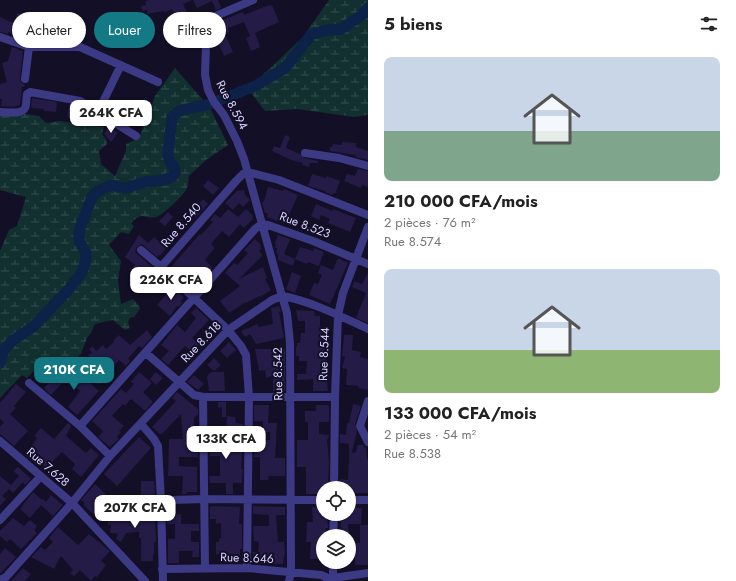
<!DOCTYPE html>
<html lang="fr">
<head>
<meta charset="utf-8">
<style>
  :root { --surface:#fff; --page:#f6f6f6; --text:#222; --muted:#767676; --accent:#137a85 }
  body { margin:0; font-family:Jost,sans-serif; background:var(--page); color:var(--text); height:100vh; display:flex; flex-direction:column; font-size:15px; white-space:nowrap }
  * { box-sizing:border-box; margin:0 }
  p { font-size:13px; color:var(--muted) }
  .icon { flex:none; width:22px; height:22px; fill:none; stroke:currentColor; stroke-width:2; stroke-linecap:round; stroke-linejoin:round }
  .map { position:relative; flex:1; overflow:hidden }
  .drawer { display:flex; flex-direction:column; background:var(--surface); width:368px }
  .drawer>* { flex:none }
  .banner { position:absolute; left:12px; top:12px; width:296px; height:36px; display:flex; gap:8px }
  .tools { position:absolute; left:316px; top:481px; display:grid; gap:8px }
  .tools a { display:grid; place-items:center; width:40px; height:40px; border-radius:50%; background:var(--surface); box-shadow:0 1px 3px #0004; font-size:20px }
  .price { position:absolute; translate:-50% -34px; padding:0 9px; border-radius:8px; background:#fff; color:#222; font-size:13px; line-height:26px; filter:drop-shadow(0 1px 2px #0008) }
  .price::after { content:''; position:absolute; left:50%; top:24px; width:12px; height:9px; margin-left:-6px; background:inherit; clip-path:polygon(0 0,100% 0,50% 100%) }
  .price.active { background:var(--accent); color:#fff }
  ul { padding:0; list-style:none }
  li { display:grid; align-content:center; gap:8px; height:212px; padding:0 16px }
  li span { display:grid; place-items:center; height:124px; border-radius:8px; color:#555 }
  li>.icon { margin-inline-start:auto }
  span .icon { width:72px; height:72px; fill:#fffc; stroke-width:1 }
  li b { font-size:17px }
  h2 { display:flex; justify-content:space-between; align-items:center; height:48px; padding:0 16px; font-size:17px }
  .tag { padding:0 14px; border-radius:18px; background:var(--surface); box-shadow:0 1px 3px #0004; font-size:14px; line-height:36px }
  .tag.active { background:var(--accent); color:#fff }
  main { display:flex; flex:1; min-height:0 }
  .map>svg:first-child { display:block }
</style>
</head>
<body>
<main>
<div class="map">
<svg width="368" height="581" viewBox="0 0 368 581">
  <defs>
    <pattern id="wetland-marsh" width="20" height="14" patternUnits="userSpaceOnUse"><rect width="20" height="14" fill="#12302f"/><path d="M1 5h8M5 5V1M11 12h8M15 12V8" fill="none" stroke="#344d4e"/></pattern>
  </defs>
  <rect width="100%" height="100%" fill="#130f26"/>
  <path fill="url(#wetland-marsh)" d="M329 0H368V115L354 117 297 109 265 111 248 89 302 38Z
    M175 68 210 108 228 145 206 160 189 176C188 179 189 184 187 188 185 194 162 216 156 217 142 220 145 210 131 223L134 226 129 234 121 232 109 245 121 261 118 280 121 304 133 299 139 306 140 309 134 317 130 318 128 322 130 328 125 330 113 320 95 324 91 333 87 338 81 354 72 362 62 365 59 370 45 381 34 371 27 378 22 375 0 398V251L9 230 17 226 26 197 0 190V114H26L39 116 46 123 59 121 104 127 102 134 107 141V144L99 151 101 164 115 176 126 151V144L139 138 155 96Z"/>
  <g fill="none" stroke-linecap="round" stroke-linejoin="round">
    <path stroke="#0c2248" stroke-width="11" d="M0 363 4 350 12 341 33 327 70 288 82 272 86 260V253L79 241V231L92 197 98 191 111 185 126 188 145 182 164 180 172 177 175 173 174 167 170 162 168 154 170 135 172 118 178 111 210 104 255 86 285 68 312 34 328 30 341 29 362 15 368 8"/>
  </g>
  <path fill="#241b47" d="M150 0H192L183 4 189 16 187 17 189 21 181 25 179 21H177L172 9 165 12 164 11 147 14V10L142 11 141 6 146 5 145 1Z
    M193 0H218L221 8 216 10 212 1 197 8Z
    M269 5 270 6 272 5 279 22 255 33 260 47 251 51 246 38 250 36 244 22 228 28 229 32 225 34 233 52 224 56 216 37H214L210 25 243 12 244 15Z
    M17 13 25 14V40L8 32V34L0 32V17L16 24Z
    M12 47 23 51 20 79V81L25 85 24 87H22L20 105 13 107 1 106 2 99H0V84L7 82 2 63 8 61Z
    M32 98 57 102 56 112 44 111V109L31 108Z
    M69 105 78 106 80 109 103 122V124L67 117Z
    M109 126 118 133 111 142 104 134Z
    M285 135 290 137 286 148 300 154 304 158 318 161V163H310L309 167 302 165 303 163 291 160 272 151 274 146 280 148Z
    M342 142 356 143V147L368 151V160L355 157 356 155 330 151V147H332L333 144 342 145Z
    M358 169 368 171V187L362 185 361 188 344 181 347 174 355 176Z
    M312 174 326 178 327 176 340 181 335 194 333 193 332 195 325 192V191L308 186Z
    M208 180 219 188 213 195 203 186Z
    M268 187 283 191 284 189 298 195 285 224 267 217 268 213H265L262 203 264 201Z
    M244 190 245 195 250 200 243 207 239 203 233 210 225 203 237 191Z
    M203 199 208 204 196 218 191 212Z
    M316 204 332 211 333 209 356 218 350 232 328 223 330 219 321 215 319 220 311 216Z
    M228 209 238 217 246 209 253 216 252 218 253 219 244 228 240 224 229 237 222 231 211 244 215 248 205 260 212 267 206 275 198 268 186 283 170 268 200 234 201 235 213 222 210 220 215 214 220 218Z
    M168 212 173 217 165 226 159 221Z
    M139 235 148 243 154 237 166 248 160 256 159 255 157 257 142 244 137 247 135 252 153 268 136 287 129 280 137 271 133 267 135 265 125 257Z
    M278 235 290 239 284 254 295 259 293 266 278 260V255L276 252 277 248H275L276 245 275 243Z
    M255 239 260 244 261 249 259 251 262 254V256L239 279 263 267 267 278 265 279 271 290 260 297 259 296 246 303V302L229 313 220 301 240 286 225 273 234 263 237 265 248 253 244 250Z
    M300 247 313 251 314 248 324 252 319 266 308 262 307 264 295 259Z
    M338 258 348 263 330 304 309 295 314 283 318 284 322 275 318 273 321 265 333 270Z
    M292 272 301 276 295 293 286 289Z
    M368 273V323L356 318 366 293 352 287 354 281 362 284Z
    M173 287 184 297 181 301 182 303 178 307 177 306 170 316 157 305Z
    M279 306 281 311 279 312 284 338 256 344 250 334 245 337 241 331 247 328V329L257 324 259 327 273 324 271 308Z
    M196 308 209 320 192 338 200 345 193 353 185 346 168 365 161 359 169 351 161 345 177 325 185 332 196 318 191 313Z
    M296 310 314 311 315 316H320V331H325L327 348H330V353H327V375H329V380H327L328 391H313V379L297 380V374H306L307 361H299V356H296V347H297V343H300L301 333H305V321H298Z
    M147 330 152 337 142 348 139 346 128 359 130 361 126 366 119 360 113 367 112 366 108 370 107 369 102 375 96 370 86 376 82 369 93 362 88 355 92 353 89 349 93 346 96 351 103 345 106 349 114 342 113 341 119 335 130 345Z
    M344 335H353L352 350 361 352 360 357 368 359V390L358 388 359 386 346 385 347 369 342 368 345 357 342 356Z
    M229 342 236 350 227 358 220 351Z
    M255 349H285V391H273V376L266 378 265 370 259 371Z
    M214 358 221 365 214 371 207 365Z
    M59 372 65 378 68 374 78 383 84 378 99 391 77 415 68 407 80 391 66 379 51 395 44 388Z
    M139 372 152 383 143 392 153 402 145 411 131 399 125 406 123 404 112 416 124 426 119 431 121 432 117 437 119 439 110 447 98 437 103 431 92 421 121 389 126 393 134 384 131 382Z
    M156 372 163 378 156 385 150 379Z
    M211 372H224L225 391H209L207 376Z
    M194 375 204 384 198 390 187 382Z
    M16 384 26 392 14 406 16 408 10 414 28 431 14 446 0 434V427L4 422 0 419V403Z
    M177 392 198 409V414L194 418V429H188L189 443H198V457H179V466L197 467V492H187V494H182L183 476H168L169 439H183L181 414 162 434H160L152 427 176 401 172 398Z
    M218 402H226V417H222V407L218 408Z
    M353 404 361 406 355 424 357 431 352 452 355 453 358 445H364V448L366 447 367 459 368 460V493H349V488H340V479L348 480 349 458V444L340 443V434L346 435 347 423H349Z
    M254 405H269L268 423H277L275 458H285V476H269L268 480H260V457H254L255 443H259V441H263V440H270V432H263V421H254Z
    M316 405H327L329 406V422H319V434L329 435 328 439H327L329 462 328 488H323V494H306V467H297V440H308V422H305V411H316Z
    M227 416 235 417 236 423 243 424V431L226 430Z
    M68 423 71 426 66 436 86 453 91 448 99 455 81 477 72 469 75 464 62 452 46 468 27 452 37 438 34 436 41 428 54 439Z
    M219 429H226L225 440H235V449H242L241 469H243L242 483H233V494H226V483H210L209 476H220V456H210L209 431H219Z
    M139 437 151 448 117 486 104 474Z
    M18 467 31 479 25 485 23 482 13 493 9 489 2 496 6 499 0 506V476L11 485 19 476 13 471Z
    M141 481H154L155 495H141Z
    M95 484 108 496 93 514 83 504 85 503 81 500Z
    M33 492 42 500 43 499 46 502 51 495 63 505 53 516 41 505 30 518 20 509Z
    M215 506 240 507 239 524H242V549H240V561H222V554H216V542H219V539L221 538V523L216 524V519H210V507Z
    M253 506 285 507V515H276L278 542H284L285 552 283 564 257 563V558H253V552H258L259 542 254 541 253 526H269V515L253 514Z
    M312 507H323V514H327L328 528H326L324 536H323V559H310L311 542H306L307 522H313Z
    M350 507 362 508 361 524H348L349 536H342L340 514H350Z
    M103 508H121V520L139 518V510H155L156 542H154V554H153V561H141V538H139V532L126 533 121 542 116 539 118 533H110L111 525H108V520L104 521Z
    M181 514V524H199V531H191V542H199V557H192L193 551H179V563H168V539H175V524H167V515Z
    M13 518 24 526 30 520 37 526 34 530 37 533 21 549 10 539 7 542 0 536V531Z
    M360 525H368V565H355V550H349V543H360Z
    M58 527 78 545 89 534 110 551 101 561 106 565 97 577 95 576 91 581 80 570 74 576 70 573 73 570 61 556 54 569 31 557 41 547 45 550 53 542 49 538Z
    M5 548 16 557 0 574V554Z
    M23 568 31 574 25 581H11Z"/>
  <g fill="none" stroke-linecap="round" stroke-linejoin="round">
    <path stroke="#3d3a85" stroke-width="8" d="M0 37 29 47H80L158 82
      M25 79 29 47
      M0 112C6 112 22 115 25 108 27 104 26 98 27 94L30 92 80 101 136 136
      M98 112 121 65
      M305 153 339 158 368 166
      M141 250 161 267 150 281
      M146 353 194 395 203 397 205 568
      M29 383 80 426 110 456
      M203 397H335
      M368 401 360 426 368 442
      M141 424 154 439 158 446 161 501 163 581
      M80 426 255 229 262 224 268 225 313 241 368 264
      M0 441 72 503 145 581
      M334 488 335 397 338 315 343 293 368 227
      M349 500H368
      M138 501 205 499 323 500
      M0 520 40 477
      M333 536 334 514
      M247 568 249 397 246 355 241 346 228 330 161 267 236 181 243 174 248 172 279 180 368 215
      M162 569 247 568 321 575 326 577 328 581
      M333 578V562
      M0 580 6 577 72 503 110 456 228 330 272 300 282 296 244 159 237 141 224 115 214 102 208 90 205 75 206 45 197 24 253 0
      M289 581 291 572 290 343 287 313 282 296C311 301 342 317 368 329
      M330 581 333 578 368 573"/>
  </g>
  <g text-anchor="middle" stroke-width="4" stroke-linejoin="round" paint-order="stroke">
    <g font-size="12" fill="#d9d4ff" stroke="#130f26">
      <text transform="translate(232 105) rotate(62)" y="4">Rue 8.594</text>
      <text transform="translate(181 225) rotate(-49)" y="4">Rue 8.540</text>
      <text transform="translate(305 225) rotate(21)" y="4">Rue 8.523</text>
      <text transform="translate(201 342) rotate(-46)" y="4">Rue 8.618</text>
      <text transform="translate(324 354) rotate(-88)" y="4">Rue 8.544</text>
      <text transform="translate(278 374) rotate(-91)" y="4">Rue 8.542</text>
      <text transform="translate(48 467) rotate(41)" y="4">Rue 7.628</text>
      <text transform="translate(247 558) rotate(2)" y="4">Rue 8.646</text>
    </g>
  </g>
</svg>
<div class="tools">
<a><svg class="icon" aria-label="locate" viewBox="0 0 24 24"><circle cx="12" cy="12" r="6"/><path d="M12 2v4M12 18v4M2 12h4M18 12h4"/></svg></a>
<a><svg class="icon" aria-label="layers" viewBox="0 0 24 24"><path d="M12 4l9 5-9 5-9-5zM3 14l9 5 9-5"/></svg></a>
</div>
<b class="price" style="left:111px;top:134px">264K CFA</b>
<b class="price" style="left:171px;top:301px">226K CFA</b>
<b class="price active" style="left:74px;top:391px">210K CFA</b>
<b class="price" style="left:226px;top:460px">133K CFA</b>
<b class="price" style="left:135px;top:529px">207K CFA</b>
<div class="banner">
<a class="tag">Acheter</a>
<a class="tag active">Louer</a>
<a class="tag">Filtres</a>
</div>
</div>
<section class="drawer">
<h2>5 biens<svg class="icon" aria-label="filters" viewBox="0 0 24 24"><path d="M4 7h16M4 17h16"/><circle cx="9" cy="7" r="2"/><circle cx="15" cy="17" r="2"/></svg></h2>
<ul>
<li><span style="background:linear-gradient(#c9d6e8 60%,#7fa58c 0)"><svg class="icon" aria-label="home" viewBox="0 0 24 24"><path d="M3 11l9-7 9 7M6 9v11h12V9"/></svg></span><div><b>210 000 CFA/mois</b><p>2 pièces · 76 m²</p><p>Rue 8.574</p></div></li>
<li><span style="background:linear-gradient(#c9d6e8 65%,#8fb573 0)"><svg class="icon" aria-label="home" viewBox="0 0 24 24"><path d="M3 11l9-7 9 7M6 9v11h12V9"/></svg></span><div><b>133 000 CFA/mois</b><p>2 pièces · 54 m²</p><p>Rue 8.538</p></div></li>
</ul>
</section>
</main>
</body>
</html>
